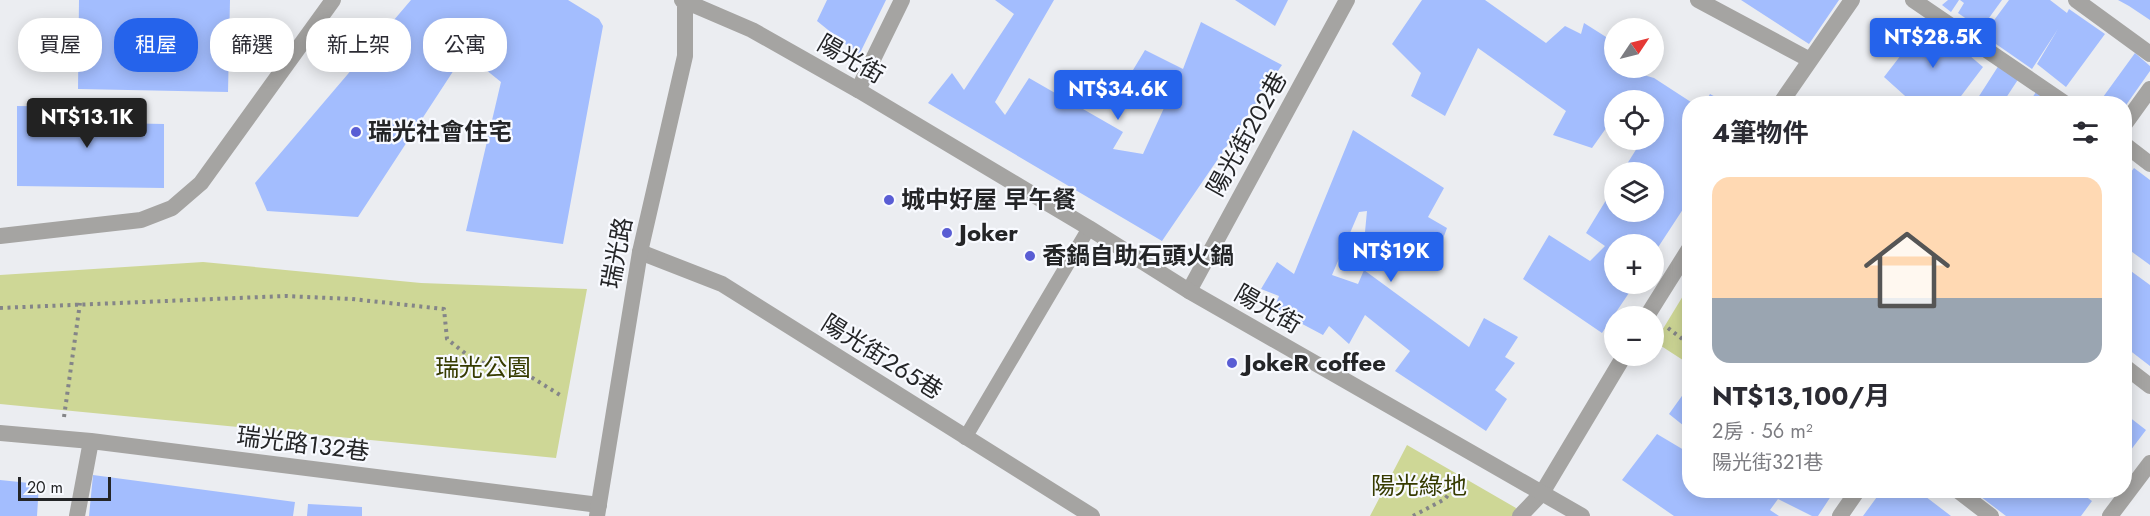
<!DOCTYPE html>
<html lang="zh-TW">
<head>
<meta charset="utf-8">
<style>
  :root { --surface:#fff; --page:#f7f7f7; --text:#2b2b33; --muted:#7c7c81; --accent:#2563eb }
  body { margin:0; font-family:Jost,"Noto Sans TC",sans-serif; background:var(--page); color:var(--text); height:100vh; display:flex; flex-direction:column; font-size:22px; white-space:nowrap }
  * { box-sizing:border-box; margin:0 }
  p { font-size:20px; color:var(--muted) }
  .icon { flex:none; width:33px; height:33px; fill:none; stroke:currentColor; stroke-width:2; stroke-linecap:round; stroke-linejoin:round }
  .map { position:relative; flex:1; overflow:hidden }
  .side { position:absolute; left:1682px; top:96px; width:450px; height:402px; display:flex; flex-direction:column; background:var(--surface); border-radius:24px; box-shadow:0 3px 15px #0003 }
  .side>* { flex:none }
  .banner { position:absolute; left:18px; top:18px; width:570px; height:54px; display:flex; gap:12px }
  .needle { width:39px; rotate:55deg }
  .buttons { position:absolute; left:1604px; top:18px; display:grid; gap:12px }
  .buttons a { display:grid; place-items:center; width:60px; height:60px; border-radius:50%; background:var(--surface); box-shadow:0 3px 15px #0003; font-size:30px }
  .scale { position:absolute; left:18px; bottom:15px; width:93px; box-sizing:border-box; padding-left:6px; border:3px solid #242527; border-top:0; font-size:16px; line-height:21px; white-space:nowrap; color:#242527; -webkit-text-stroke:4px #f8faff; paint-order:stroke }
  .price { position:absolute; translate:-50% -51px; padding:0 14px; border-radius:6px; background:var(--accent); color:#fff; font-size:20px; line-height:39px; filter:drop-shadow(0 2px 3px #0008) }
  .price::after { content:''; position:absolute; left:50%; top:36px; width:18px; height:14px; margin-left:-9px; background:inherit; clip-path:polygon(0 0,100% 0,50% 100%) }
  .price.selected { background:#222; color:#fff }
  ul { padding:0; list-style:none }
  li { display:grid; align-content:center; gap:12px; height:318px; padding:0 30px }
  li span { display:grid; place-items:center; height:186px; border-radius:18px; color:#555 }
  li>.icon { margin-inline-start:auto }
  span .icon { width:108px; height:108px; fill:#fffc; stroke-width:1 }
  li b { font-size:26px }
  h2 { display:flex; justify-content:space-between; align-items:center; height:72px; padding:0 30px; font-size:26px }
  .tag { padding:0 21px; border-radius:24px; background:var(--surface); box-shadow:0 3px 15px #0003; font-size:21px; line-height:54px }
  .tag.selected { background:var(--accent); color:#fff }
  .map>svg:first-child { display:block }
</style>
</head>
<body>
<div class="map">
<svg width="2150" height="516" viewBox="0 0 2150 516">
  <rect width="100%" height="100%" fill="#ebedf1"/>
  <path fill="#ced796" d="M203 262 421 283 587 289 556 458 0 404V275Z
    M1689 286V364L1655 342Z
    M1407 445 1516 508 1514 516H1370Z"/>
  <path fill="#a3bdfe" d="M79 0H230L228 92 78 89Z
    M411 0H568L599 19 603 26 563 244 466 231 501 82 465 53 358 217 267 211 255 183Z
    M827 0H886L859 55 817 21Z
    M995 0H1054L995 102 1005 115 1029 78 1123 132 1113 149 1143 154 1169 97 1127 80 1145 50 1183 69 1201 22 1282 65 1162 241 928 103 952 73 964 90 1014 14Z
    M1235 0H1288L1275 26Z
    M1422 0H1485L1546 43 1565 26 1581 34 1584 23 1614 42V68H1631L1630 71 1654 78 1694 104H1689V200L1653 255V244H1614V284H1635L1602 333 1523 279 1549 235 1590 261 1605 246 1586 233 1614 187V212H1653V172H1622L1642 140H1653V100H1614V117L1592 148 1553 135 1566 111 1478 48 1445 116 1411 96 1421 73 1392 44Z
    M1741 0H1839L1809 44Z
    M1948 0H1959L1951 12 1942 5Z
    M1960 0H2002L1981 29 1958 13 1964 3Z
    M2009 0H2050L2067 13 2069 9 2105 34 2066 87 2037 64 2058 29 2032 69 1983 35Z
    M2118 0H2150V20L2129 6Z
    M1928 20 1983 67 1955 104H1914L1884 77Z
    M2135 53 2150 66V71L2124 108V104H2098Z
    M1999 65 2019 78 2002 104H1974Z
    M2038 89 2060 104H2028Z
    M1710 94 1728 104H1704Z
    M17 106 115 107V123L164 124V188L17 186Z
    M1353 130 1444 188 1428 217 1447 228 1438 252 1403 236 1395 250 1365 232 1367 211 1359 212 1332 275 1358 284 1364 270 1469 347 1484 318 1518 337 1505 357 1515 363 1495 390 1507 399 1486 431 1395 371 1410 351 1365 315 1349 344 1329 326 1323 335 1274 309 1279 296 1261 289 1277 262 1294 274Z
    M2134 168 2150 180V265L2128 249 2131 245 2124 240V181Z
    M2124 266 2150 285V366L2124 346Z
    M1689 386V430L1669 414Z
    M2124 413 2146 430 2124 459Z
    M1657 434 1689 453V490H1835L1818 516H1812L1778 499 1770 510 1779 516H1674L1622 480Z
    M93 475 295 502 293 516H89Z
    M0 480 39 484 37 516H0Z
    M1882 490H1917L1951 516H1863Z
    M1972 490H2077L2092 501 2081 516H2006Z
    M308 504 362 507V516H307Z"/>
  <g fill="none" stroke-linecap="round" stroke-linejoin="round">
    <path stroke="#848588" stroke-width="4" stroke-dasharray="3 4.5" stroke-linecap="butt" d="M0 308 285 296 352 299 444 309 447 339 475 361 523 372 560 395
      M1668 328 1689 344
      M64 417 80 303
      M1413 516 1445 499 1462 476"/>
    <path stroke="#a5a4a2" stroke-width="14" d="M965 438 1089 228"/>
    <path stroke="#a5a4a2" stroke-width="16" d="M1698 0 1810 60
      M1913 0 2066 104
      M2076 0 2150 54
      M858 90 902 0
      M1780 104 1852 0
      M2124 125 2150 89
      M2124 144 2150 164
      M0 236 141 220 172 208 201 183 333 0
      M640 252 722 284 1092 516
      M1189 291 1347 0
      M1647 316 1689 249
      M2124 366 2150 386
      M0 433 91 441 599 505
      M1957 490 1991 516
      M77 516 91 441
      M1520 516 1542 493 1624 356
      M1840 516 1858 490
      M2110 516 2150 463"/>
    <path stroke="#a5a4a2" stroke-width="16" d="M682 0 752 30 858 90 1089 228 1189 291 1582 516
      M597 516 640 252 685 56V0"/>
  </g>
  <g fill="#595dd4" stroke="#f8faff" stroke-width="2">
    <circle cx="356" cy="132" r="6"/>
    <circle cx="889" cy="200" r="6"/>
    <circle cx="947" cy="233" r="6"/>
    <circle cx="1030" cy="256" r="6"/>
    <circle cx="1232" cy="363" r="6"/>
  </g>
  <g text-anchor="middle" stroke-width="4.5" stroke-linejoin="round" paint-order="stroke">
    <g font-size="24" fill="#242527" stroke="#f8faff">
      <text transform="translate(851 59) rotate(30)" y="8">陽光街</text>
      <text transform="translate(1247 134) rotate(-61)" y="8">陽光街202巷</text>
      <text transform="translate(617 253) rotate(-79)" y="8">瑞光路</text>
      <text transform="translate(1268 309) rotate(30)" y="8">陽光街</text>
      <text transform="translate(882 357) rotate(32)" y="8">陽光街265巷</text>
      <text transform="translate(303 444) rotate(7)" y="8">瑞光路132巷</text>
    </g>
    <g font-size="24" font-weight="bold" fill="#242527" stroke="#f8faff" text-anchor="start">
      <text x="368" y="140">瑞光社會住宅</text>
      <text x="901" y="208">城中好屋 早午餐</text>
      <text x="959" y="241">Joker</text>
      <text x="1042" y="264">香鍋自助石頭火鍋</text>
      <text x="1244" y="371">JokeR coffee</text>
    </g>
    <g font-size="24" fill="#363b00" stroke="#f8faff">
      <text x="483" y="376">瑞光公園</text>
      <text x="1419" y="494">陽光綠地</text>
    </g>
  </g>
</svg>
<div class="buttons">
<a><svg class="needle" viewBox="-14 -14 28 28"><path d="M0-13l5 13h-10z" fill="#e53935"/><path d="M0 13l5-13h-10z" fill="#7c7c81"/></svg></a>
<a><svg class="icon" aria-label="locate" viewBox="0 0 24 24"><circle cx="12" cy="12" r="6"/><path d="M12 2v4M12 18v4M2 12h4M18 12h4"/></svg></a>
<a><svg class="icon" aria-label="layers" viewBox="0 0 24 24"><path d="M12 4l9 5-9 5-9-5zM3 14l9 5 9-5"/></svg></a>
<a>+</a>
<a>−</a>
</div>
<div class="scale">20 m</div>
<b class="price" style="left:1933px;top:69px">NT$28.5K</b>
<b class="price" style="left:1118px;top:121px">NT$34.6K</b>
<b class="price selected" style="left:87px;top:149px">NT$13.1K</b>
<b class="price" style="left:1391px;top:283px">NT$19K</b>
<div class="banner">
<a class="tag">買屋</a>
<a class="tag selected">租屋</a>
<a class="tag">篩選</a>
<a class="tag">新上架</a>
<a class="tag">公寓</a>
</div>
<section class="side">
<h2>4筆物件<svg class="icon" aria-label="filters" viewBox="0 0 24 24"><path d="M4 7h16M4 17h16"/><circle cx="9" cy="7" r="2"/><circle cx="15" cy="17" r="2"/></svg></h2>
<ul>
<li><span style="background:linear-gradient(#ffd9b3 65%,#9aa5b1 0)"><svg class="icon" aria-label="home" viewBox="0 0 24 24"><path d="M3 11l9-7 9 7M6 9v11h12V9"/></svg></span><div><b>NT$13,100/月</b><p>2房 · 56 m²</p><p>陽光街321巷</p></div></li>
</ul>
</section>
</div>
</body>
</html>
